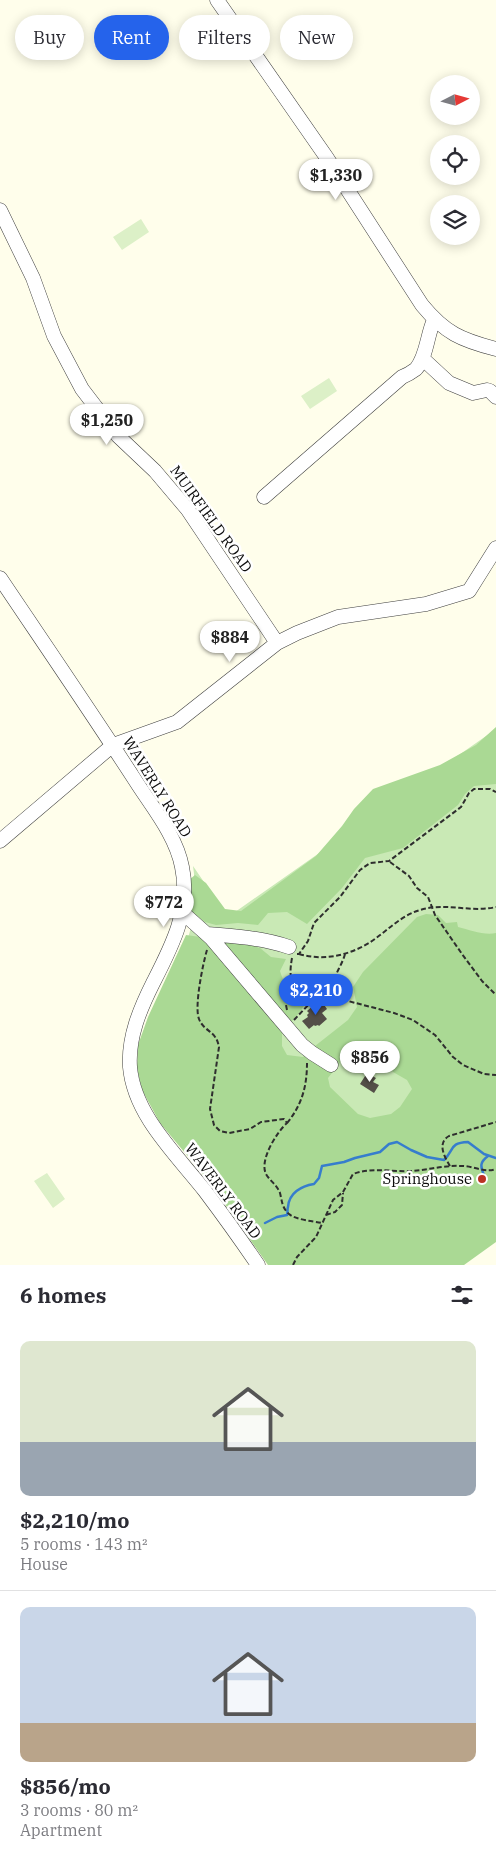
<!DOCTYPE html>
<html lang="en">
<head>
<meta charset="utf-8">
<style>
  :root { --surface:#fff; --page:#f2f2f3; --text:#2b2b33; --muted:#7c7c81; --line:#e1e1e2; --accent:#2563eb }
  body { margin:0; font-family:"IBM Plex Serif",serif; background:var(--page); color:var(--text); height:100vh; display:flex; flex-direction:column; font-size:19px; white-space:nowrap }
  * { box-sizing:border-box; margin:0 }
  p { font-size:16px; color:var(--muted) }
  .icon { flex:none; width:28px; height:28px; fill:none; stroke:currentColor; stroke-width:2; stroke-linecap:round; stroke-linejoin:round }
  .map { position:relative; height:1265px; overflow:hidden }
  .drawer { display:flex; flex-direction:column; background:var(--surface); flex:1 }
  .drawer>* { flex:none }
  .guide { position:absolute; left:15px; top:15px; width:466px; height:45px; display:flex; gap:10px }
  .needle { width:32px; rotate:84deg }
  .controls { position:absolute; left:430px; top:75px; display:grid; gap:10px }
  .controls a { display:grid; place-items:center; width:50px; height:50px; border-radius:50%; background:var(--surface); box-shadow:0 2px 12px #0003; font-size:25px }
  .price { position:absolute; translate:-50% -42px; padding:0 11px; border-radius:18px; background:#fff; color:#222; font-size:16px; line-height:32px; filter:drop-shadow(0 1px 2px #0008) }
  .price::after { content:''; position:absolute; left:50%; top:30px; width:15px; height:11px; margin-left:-8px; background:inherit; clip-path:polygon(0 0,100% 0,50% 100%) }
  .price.active { background:var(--accent); color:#fff }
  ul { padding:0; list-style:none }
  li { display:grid; align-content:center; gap:10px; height:265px; padding:0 20px }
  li+li { border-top:1px solid var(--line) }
  li span { display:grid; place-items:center; height:155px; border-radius:10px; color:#555 }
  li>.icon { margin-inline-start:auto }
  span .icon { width:90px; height:90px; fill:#fffc; stroke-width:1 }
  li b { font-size:21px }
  h2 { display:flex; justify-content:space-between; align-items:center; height:60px; padding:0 20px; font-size:21px }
  .pill { padding:0 18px; border-radius:22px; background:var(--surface); box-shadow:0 2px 12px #0003; font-size:18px; line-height:45px }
  .pill.active { background:var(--accent); color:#fff }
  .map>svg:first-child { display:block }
</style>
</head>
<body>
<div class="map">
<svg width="496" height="1265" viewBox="0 0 496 1265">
  <rect width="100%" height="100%" fill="#fffeeb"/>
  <path fill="#c9e9b5" d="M496 729V1195L396 1265 186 944C195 919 197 893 193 866L228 917Z"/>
  <path fill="#aad994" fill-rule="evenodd" d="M496 727V784L474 786 465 794 458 805 403 848 365 858 342 888 307 924 287 912 268 913 258 925 238 923 216 925 205 922 191 911 189 880 195 875 206 883 225 909 241 911 316 856 342 826 354 809 373 789 440 765 476 745Z
    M426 914 438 915 446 923 457 922 458 927C470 930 485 936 496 933V1242L464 1265H268L210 1183 160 1123 142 1090 137 1069 138 1045 148 1017 186 935 245 943 260 948 271 957 286 959 280 971C287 994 293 986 305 1003L301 1011 282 1032V1046L287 1055 303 1057 315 1046 348 1020 357 1007 353 987 363 972 417 917ZM349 1051H374L393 1072 407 1080 412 1089 400 1107 391 1114 370 1118 358 1114 330 1087 328 1078Z"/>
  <path fill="#dcf0c7" d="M141 219 149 232 122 250 113 237Z
    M329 378 337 391 310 409 301 396Z
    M47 1173 65 1199 53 1208 34 1181Z"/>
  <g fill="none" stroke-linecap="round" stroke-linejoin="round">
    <path stroke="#367dcd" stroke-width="2.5" d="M484 1175C480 1166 480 1162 488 1156
      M265 1223 277 1217 287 1215C288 1212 287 1209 288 1207 289 1193 301 1186 314 1184L319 1178 322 1166 344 1162 355 1158 380 1152 389 1144 397 1142 411 1150 427 1157 444 1160C455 1149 449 1143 468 1142L484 1154 496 1158"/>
  </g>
  <path fill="#544f48" d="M322 1002 327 1009 322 1013 327 1019 319 1026 318 1025 315 1026 314 1025 309 1029 302 1021 308 1017 307 1015 309 1013 307 1011 315 1004 317 1006Z
    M367 1073 376 1078 373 1082 379 1085 374 1093 360 1084Z"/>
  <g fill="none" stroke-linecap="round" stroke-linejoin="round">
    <defs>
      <path id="minor" d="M217 0 327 158 422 305C445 333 461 340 496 349
        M0 210 33 278 54 336 82 389 118 436 155 471 188 510 277 643
        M422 358 449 383 473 393 487 390 490 391 496 397
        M264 497 402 377C407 375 412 372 416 369 427 356 427 335 434 320
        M0 578C45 645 91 712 135 780 152 807 176 835 182 867 191 910 172 946 153 983 140 1009 128 1037 130 1067 134 1115 176 1154 205 1191 223 1215 241 1240 258 1265
        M0 841 113 745 177 722 277 643 297 633 338 617 426 604 469 591 496 548
        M183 913 211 938 302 1045 312 1053 331 1065
        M207 934C235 936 262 938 289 947"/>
    </defs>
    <use href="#minor" stroke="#3f3f3f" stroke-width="15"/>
    <path stroke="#2e2e2e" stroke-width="2" stroke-dasharray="5 2.5" stroke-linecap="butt" d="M390 862 409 876 417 888 428 897 435 915 462 954 482 981 496 995
      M207 950C203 963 194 1007 199 1019 204 1032 216 1030 219 1047L210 1109 214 1125 220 1131 229 1133 250 1129 261 1122 284 1119 287 1123C277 1132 259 1160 266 1174 270 1181 277 1185 280 1193 282 1201 282 1208 289 1214 296 1220 313 1221 322 1223
      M297 954H299L308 941 314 923 340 897 360 870 370 863 389 861 461 807 469 793 474 789H490L496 792
      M299 954C323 961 347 956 369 943 386 932 400 916 420 910 445 902 471 913 496 907
      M345 954C342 966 331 979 332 991L348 1001 394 1013 413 1020 435 1035 453 1057 463 1065 484 1074 496 1075
      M292 958C285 996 304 990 332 991
      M287 1010 286 1005 294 986
      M294 1020 311 1002 315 1001 318 1005
      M287 1123C302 1105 307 1086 307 1063
      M450 1166C444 1156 437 1143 449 1136L496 1122
      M326 1215 335 1212 342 1205 343 1193
      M293 1265 297 1257 316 1237 333 1200 343 1192 353 1174C372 1167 391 1172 411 1171 428 1170 445 1165 462 1166 473 1166 485 1173 496 1169"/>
    <use href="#minor" stroke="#fff" stroke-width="14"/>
  </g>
  <circle fill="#bb3124" stroke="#fff" stroke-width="2" cx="482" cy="1179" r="5"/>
  <g text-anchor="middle" stroke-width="5" stroke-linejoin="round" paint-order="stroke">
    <g font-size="15" fill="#0c0c0c" stroke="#fff">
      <text transform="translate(211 519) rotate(54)" y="5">MUIRFIELD ROAD</text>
      <text transform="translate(157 787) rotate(58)" y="5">WAVERLY ROAD</text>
      <text transform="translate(223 1191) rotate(53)" y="5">WAVERLY ROAD</text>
    </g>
    <g font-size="15" fill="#0c0c0c" stroke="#fff" text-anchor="end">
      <text x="472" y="1184">Springhouse</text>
    </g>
  </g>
</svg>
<div class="controls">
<a><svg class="needle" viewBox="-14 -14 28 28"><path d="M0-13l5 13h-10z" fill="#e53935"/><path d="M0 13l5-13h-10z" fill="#7c7c81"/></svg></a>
<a><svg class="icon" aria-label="locate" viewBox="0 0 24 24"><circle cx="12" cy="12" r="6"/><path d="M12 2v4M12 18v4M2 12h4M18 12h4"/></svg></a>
<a><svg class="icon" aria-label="layers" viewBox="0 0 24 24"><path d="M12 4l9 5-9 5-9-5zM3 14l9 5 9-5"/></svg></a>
</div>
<b class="price" style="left:336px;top:201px">$1,330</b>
<b class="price" style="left:107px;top:446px">$1,250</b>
<b class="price" style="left:230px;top:663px">$884</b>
<b class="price" style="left:164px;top:928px">$772</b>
<b class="price active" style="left:316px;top:1016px">$2,210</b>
<b class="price" style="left:370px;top:1083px">$856</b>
<div class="guide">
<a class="pill">Buy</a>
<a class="pill active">Rent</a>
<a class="pill">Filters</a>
<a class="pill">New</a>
</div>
</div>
<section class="drawer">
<h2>6 homes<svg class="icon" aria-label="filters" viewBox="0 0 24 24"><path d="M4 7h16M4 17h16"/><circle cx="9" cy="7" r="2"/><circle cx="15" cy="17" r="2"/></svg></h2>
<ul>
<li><span style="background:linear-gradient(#dfe7d0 65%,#9aa5b1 0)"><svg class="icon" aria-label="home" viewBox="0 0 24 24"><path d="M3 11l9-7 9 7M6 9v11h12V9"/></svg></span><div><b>$2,210/mo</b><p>5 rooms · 143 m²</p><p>House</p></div></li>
<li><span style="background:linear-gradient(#c9d6e8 75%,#b9a48a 0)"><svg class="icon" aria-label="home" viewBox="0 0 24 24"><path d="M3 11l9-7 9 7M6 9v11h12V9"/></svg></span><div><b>$856/mo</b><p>3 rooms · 80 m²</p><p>Apartment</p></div></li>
</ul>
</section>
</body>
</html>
